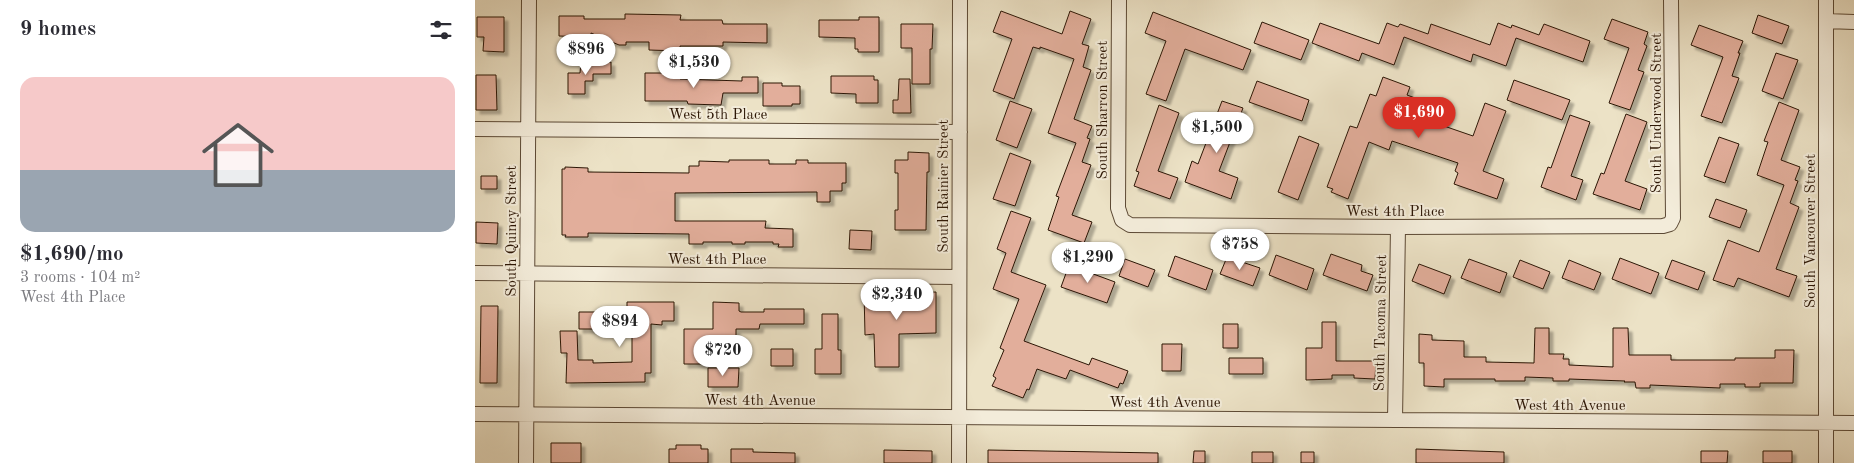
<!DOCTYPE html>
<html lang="en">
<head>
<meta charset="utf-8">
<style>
  :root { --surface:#fff; --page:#f2f2f3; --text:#2b2b33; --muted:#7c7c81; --line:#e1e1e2; --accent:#d93025 }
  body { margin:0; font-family:"Old Standard TT",serif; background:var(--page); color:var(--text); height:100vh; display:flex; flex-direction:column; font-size:19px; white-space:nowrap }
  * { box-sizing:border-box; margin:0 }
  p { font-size:16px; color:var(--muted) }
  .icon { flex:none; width:28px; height:28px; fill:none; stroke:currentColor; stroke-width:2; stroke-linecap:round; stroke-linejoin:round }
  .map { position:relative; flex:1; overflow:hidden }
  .side { display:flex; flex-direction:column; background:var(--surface); width:475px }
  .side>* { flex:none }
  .price { position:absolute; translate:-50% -42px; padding:0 11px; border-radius:18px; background:#fff; color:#222; font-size:16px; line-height:32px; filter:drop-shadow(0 1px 2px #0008) }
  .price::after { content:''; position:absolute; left:50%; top:30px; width:15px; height:11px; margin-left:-8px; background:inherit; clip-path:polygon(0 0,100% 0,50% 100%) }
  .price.on { background:var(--accent); color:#fff }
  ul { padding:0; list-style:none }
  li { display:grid; align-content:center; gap:10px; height:265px; padding:0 20px }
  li+li { border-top:1px solid var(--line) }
  li span { display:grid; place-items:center; height:155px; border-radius:15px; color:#555 }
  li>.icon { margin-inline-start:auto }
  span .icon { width:90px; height:90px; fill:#fffc; stroke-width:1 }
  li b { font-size:21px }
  h2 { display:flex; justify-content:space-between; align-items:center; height:60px; padding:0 20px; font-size:21px }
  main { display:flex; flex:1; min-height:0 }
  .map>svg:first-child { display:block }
</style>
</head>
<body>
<main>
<section class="side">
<h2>9 homes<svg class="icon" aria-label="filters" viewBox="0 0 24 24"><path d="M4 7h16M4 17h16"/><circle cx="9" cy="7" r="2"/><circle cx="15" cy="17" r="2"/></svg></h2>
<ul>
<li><span style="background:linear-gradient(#f6c9c9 60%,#9aa5b1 0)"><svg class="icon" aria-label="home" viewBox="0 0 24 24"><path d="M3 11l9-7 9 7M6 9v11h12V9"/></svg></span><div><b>$1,690/mo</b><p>3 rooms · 104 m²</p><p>West 4th Place</p></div></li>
</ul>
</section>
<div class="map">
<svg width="1379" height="463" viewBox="0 0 1379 463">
  <defs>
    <filter id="shadow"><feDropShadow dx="4" dy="4" stdDeviation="1" flood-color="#0004"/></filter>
  </defs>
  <rect width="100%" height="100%" fill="#ece2c6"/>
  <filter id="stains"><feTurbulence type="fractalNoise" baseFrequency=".004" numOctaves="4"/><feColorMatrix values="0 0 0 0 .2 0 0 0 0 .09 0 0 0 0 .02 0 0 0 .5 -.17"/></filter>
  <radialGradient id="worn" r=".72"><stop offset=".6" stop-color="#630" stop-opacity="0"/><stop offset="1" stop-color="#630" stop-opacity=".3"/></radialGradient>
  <path fill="#e2ae9b" stroke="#2c1605" filter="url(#shadow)" d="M526 11 587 34 595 11 616 19 607 44 614 46 608 67 616 70 599 119 617 126 612 138 615 139 607 162 616 165 597 215 617 222 609 243 573 230 584 197 581 196 601 143 573 133 599 59 565 47V49L558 47 539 99 518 91 537 39 518 32Z
    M678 12 776 50 768 70 710 49 691 101 671 94 691 41 670 33Z
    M150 14 206 15 205 20H247L248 24H292V43L248 42V46H205V51L174 50V42H151V45H144L116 33V37L84 36V16H109V19H150Z
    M1283 15 1314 26 1307 44 1277 33Z
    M2 17H29V52L8 51 9 37H2Z
    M384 17H404V52H383V49H380V38L344 37V20H384Z
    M1137 19 1173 32 1169 44 1172 46 1163 70 1169 72 1155 110 1134 103 1154 48 1129 39Z
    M787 22 834 40 826 60 779 43Z
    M845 23 904 44 912 23 923 27 925 24 953 34 956 24 1015 45 1023 23 1036 28 1037 25 1064 35 1069 24 1115 41 1108 62 1041 38 1031 66 998 54 996 62 929 37 919 65 887 53 884 61 837 43Z
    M426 24H458L457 49H455V84H437V48H426Z
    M1224 25 1268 41 1263 53H1265L1257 76 1264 78 1247 123 1226 116 1248 57 1216 45Z
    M1301 53 1323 60 1308 99 1287 91Z
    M106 62H136V74H118V81H110V94H93V73H105Z
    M170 73H205V79L267 81V77H283V93H248L246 105 213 104 212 101H170Z
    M1 75H21L22 110H1Z
    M356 76H399V80H403V103H381V94L356 93Z
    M908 77 935 87 932 95 975 111 969 126 998 136 1010 103 1031 111 1008 171 1029 179 1022 199 979 184 983 173 980 171 983 163 917 141 914 150 894 142 873 199 856 192 858 189 852 187 875 126 882 128 895 94 901 96Z
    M424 79H435L436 113H418V100H423Z
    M1039 80 1095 100 1087 120 1032 100Z
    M782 81 834 100 827 121 774 102Z
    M288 83H307V86H325V104H317V106H288Z
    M535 101 557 109 542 148 521 140Z
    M747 101 768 108 744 171 763 178 756 199 710 182 717 161 723 164Z
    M1304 102 1324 110 1306 160 1325 167 1320 180 1323 181 1315 203 1324 207 1301 269 1322 276 1314 297 1263 278 1259 287 1238 280 1253 240 1284 252 1309 185 1282 175 1293 142 1289 141Z
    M684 105 704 113 683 171 703 178 695 199 659 186 664 172 661 171Z
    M1151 114 1172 122 1150 181 1172 189 1165 210 1118 194 1126 173 1129 174Z
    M1095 115 1115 122 1096 176 1108 180 1101 200 1066 187 1073 167 1076 168Z
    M824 136 844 144 823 200 803 192Z
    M1244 137 1264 144 1250 183 1229 176Z
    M433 152 454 153V172H452L451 230H420V210H423V173H420V160H433Z
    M535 153 556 161 540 206 518 199Z
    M254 160H294V164H321V160H333V163H371V183H367V191H355V202H342V192L200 193V221H291L290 228 318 229V247H303L304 244H298V242H270V244H257V242H228V244H214V234L113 233V237H90L91 235H87V169H90V167L113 168V172L214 173V166H224V161L254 162Z
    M6 176H22V189H6Z
    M1241 199 1272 210 1265 228 1234 217Z
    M536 211 556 218 536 272 571 285 549 341 614 365 617 358 653 371 648 384 645 383 643 388 595 370 591 379 562 369 554 390 552 389 548 398 517 386 521 378 518 376 529 350 525 348 544 299 518 289 531 253 522 249Z
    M1 222 23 223 22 244 1 243Z
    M375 230 397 231 396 250 374 249Z
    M856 254 887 265 886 271 898 275 892 291 848 275Z
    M801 255 839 269 832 290 794 275Z
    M700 256 738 270 731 290 693 276Z
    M752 257 785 268 778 286 745 274Z
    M1145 258 1184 273 1176 294 1137 279Z
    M650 259 680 270 673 287 644 276Z
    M994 259 1032 273 1025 293 986 278Z
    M1045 260 1075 272 1068 289 1038 277Z
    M1094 260 1126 273 1119 290 1087 278Z
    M1197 260 1230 272 1223 290 1190 278Z
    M944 264 976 276 969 294 937 281Z
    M594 265 640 282 632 303 586 287Z
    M426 290 427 293 461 292V333L424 334V367H400L399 334 390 335 389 291Z
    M152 302H199V321H187V325L176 324V373H170V382L91 383 92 353H86L85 331H102L103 360H118V363L157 362V321H152Z
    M238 302 264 303V311L266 312H289V309H329V324H285L284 329H261V342L237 343V364H209V329H238Z
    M6 306H23L22 383H5Z
    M104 312H122V329H104Z
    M347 314H363V350H366V374H340V349H347Z
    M847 322H861V361H901L900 379 879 378V375H857V379L831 380V348H847Z
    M748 324H763V348H748Z
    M1060 328H1074V354H1089L1088 359H1094V365L1138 367V328H1153L1154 355H1196V360H1260V358H1300V350H1319L1318 383H1285V387H1270V384H1245V388L1175 385V388H1161L1160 382H1149L1150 381 1094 379V381H1078V378L1050 377V381H1020V379H969V387L949 386V363H944V334L957 335V340L989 341V357H1011V362L1059 363Z
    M687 344H707L706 371H687Z
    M296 349H318V366H296Z
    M754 358H788V374H754Z
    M233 368H264L263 387H233Z
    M76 443H106V463H76Z
    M201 445H226V449H233V463H194V449H201Z
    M256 449H278V452L320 453V463H256Z
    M941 449 1029 452V463H941Z
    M409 450 457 451V463H409Z
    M513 450 683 453V463H513Z
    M719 451H730V463H718Z
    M1226 451H1253L1252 463H1226Z
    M1288 451H1317V463H1288Z
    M777 452H798V463H777Z
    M826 452H839V463H826Z"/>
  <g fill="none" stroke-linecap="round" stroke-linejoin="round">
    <defs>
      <path id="minor" d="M644 0 643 208 647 220 655 225 923 227 1188 226 1195 224 1198 218 1196 0
        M1351 21 1379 22
        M0 129 485 132
        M0 273 484 277
        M0 414 1379 423
        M920 420 923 227
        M51 463 54 0
        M484 463 485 0
        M1351 463V0"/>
    </defs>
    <use href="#minor" stroke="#5c4935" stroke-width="16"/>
    <use href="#minor" stroke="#f3ecda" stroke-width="14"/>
  </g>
  <g text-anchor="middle" stroke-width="4" stroke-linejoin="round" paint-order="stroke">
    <g font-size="15" fill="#2c1605" stroke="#f3ecda">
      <text transform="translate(627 110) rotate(-90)" y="5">South Sharron Street</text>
      <text transform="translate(1181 113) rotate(-90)" y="5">South Underwood Street</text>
      <text x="243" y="119">West 5th Place</text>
      <text transform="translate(468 186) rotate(-90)" y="5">South Rainier Street</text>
      <text x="920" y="216">West 4th Place</text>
      <text transform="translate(36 231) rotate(-90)" y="5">South Quincy Street</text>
      <text transform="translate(1335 231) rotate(-90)" y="5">South Vancouver Street</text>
      <text x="242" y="264">West 4th Place</text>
      <text transform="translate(905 323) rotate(-89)" y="5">South Tacoma Street</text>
      <text x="285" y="405">West 4th Avenue</text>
      <text x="690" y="407">West 4th Avenue</text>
      <text x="1095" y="410">West 4th Avenue</text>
    </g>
  </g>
  <rect width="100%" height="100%" filter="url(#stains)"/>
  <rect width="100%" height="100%" fill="url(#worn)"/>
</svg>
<b class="price" style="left:111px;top:76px">$896</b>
<b class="price" style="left:219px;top:89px">$1,530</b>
<b class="price on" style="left:944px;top:139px">$1,690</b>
<b class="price" style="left:742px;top:154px">$1,500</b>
<b class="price" style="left:765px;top:271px">$758</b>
<b class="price" style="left:613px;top:284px">$1,290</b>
<b class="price" style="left:422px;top:321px">$2,340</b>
<b class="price" style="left:145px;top:348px">$894</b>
<b class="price" style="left:248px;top:377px">$720</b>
</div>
</main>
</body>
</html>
